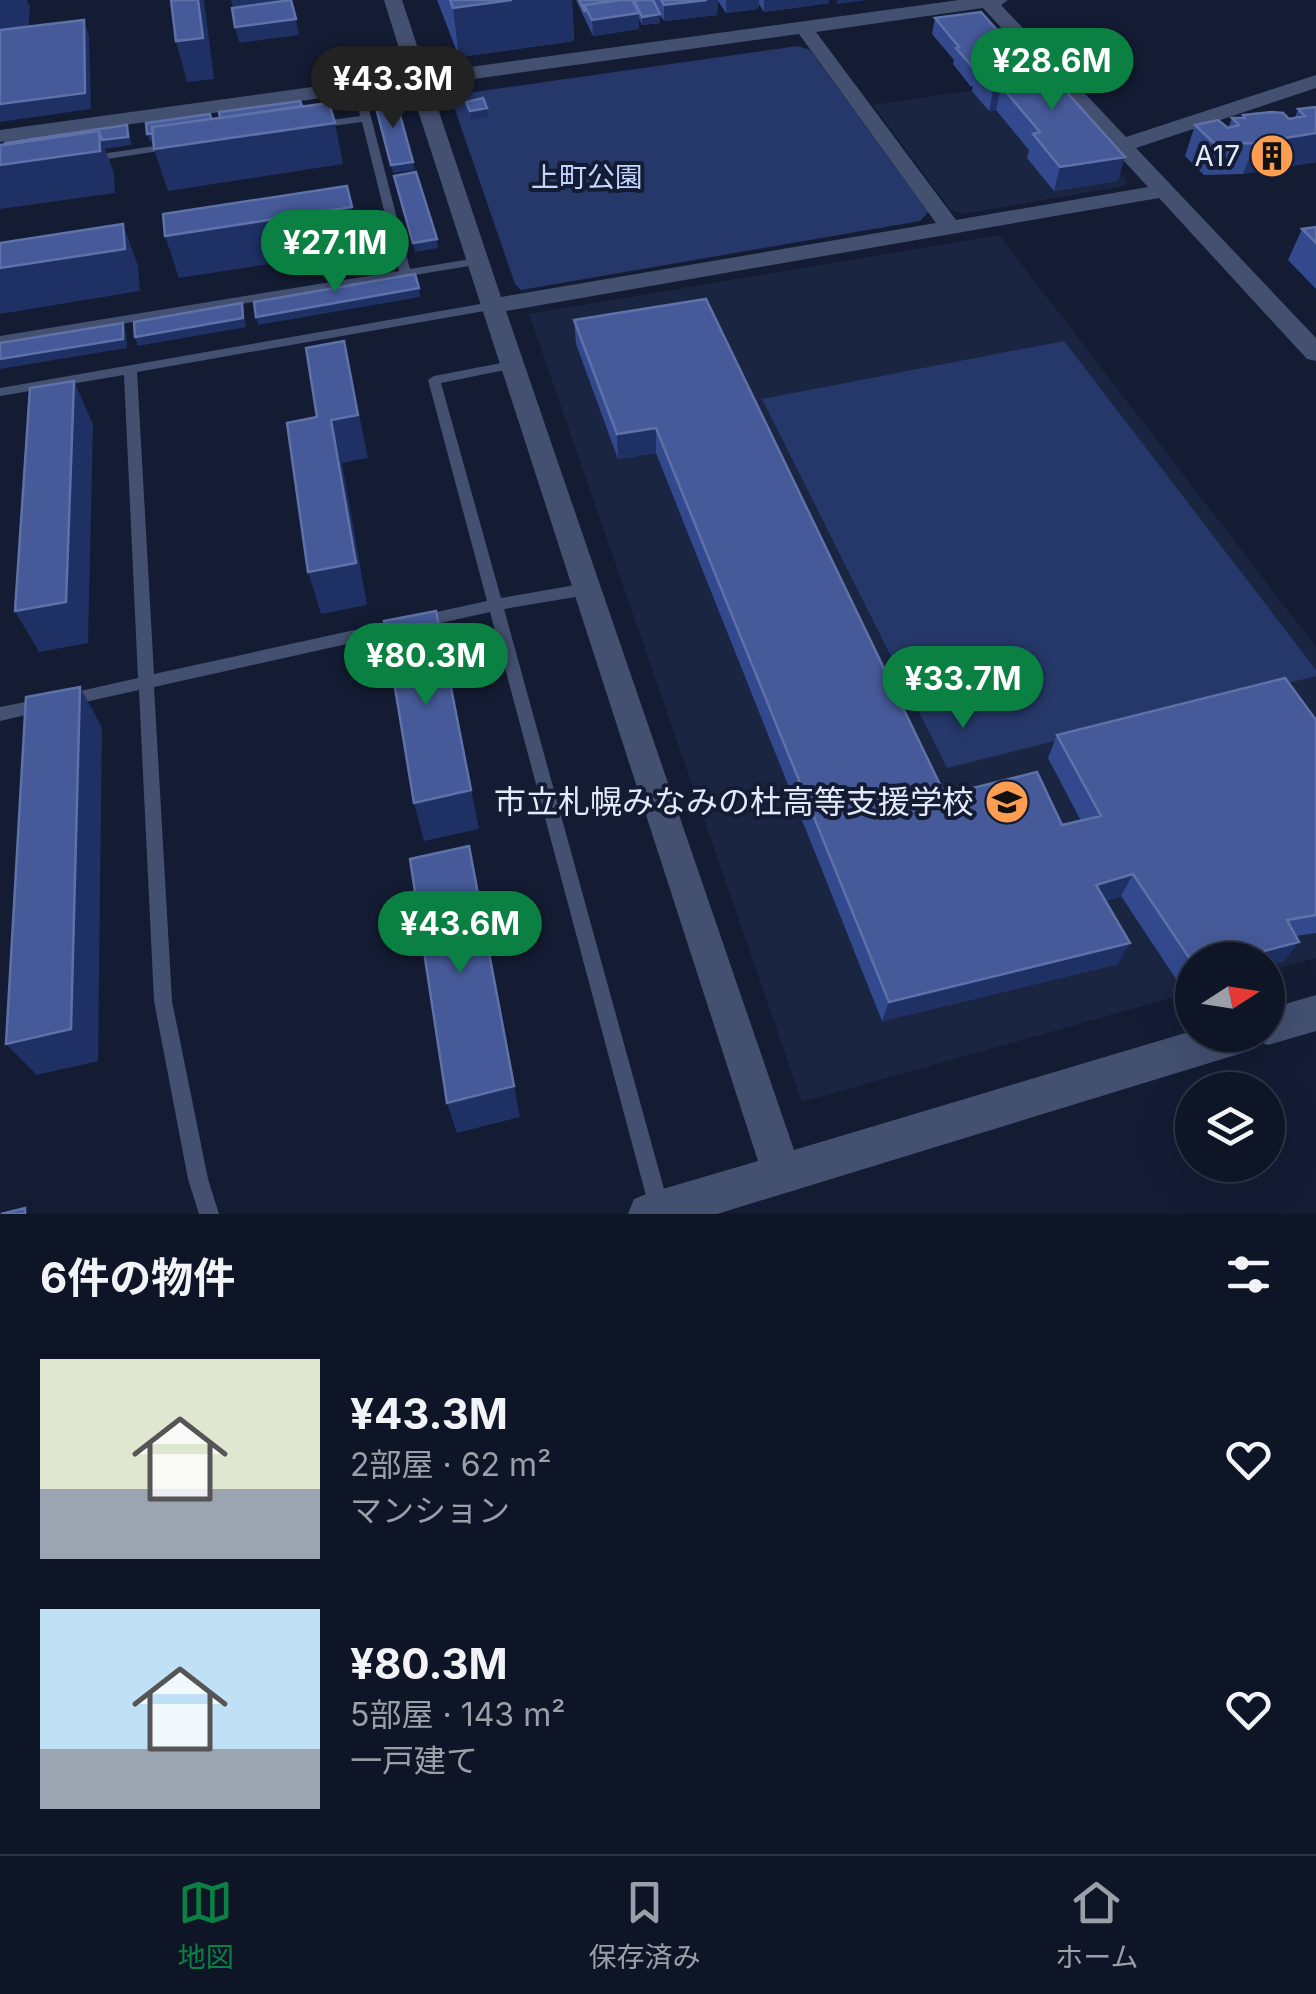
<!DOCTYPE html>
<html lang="ja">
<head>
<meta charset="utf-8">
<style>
  :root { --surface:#0e1526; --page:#1c2232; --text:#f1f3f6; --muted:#9b9fa7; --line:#2e3443; --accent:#0b8043 }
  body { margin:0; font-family:Inter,"Noto Sans JP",sans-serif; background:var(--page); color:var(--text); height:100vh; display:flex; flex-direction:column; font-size:38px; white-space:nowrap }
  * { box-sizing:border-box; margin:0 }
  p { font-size:32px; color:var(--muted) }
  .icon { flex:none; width:55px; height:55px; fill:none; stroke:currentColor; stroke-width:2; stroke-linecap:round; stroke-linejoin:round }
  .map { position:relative; height:1214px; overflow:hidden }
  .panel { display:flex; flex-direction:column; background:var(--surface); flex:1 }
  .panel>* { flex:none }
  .needle { width:65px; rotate:78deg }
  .fabs { position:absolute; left:1175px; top:942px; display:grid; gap:20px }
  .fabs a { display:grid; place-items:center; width:110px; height:110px; border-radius:50%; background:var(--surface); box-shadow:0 10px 40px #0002,0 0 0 2px var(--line); font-size:50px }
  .price { position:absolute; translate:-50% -85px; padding:0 22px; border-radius:35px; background:var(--accent); color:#fff; font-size:32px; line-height:65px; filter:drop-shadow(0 2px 5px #0008) }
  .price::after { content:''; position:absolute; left:50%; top:60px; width:30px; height:22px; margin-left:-15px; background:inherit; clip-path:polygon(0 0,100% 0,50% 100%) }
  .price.on { background:#222; color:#fff }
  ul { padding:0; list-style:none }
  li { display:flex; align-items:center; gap:30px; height:250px; padding:0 40px }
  li span { display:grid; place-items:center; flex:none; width:280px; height:200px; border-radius:0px; color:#555 }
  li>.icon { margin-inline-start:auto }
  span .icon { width:120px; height:120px; fill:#fffc; stroke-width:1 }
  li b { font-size:42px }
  h2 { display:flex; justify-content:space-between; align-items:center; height:120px; padding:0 40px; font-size:42px }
  .tab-bar { display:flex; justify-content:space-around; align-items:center; height:140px; border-top:2px solid var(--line); background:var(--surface); font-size:28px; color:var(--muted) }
  .tab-bar a { display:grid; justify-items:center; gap:5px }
  .tab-bar .on { color:var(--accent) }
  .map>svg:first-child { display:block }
</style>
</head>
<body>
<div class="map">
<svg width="1316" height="1214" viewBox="0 0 1316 1214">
  <rect width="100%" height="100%" fill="#131c33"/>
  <path fill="#1a2542" d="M1035 81 1127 180 1125 186 963 214 950 209 873 105Z
    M999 235 1316 647V958L1268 971V960H1192V992L802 1102 529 314Z"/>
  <path fill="#263869" d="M798 46 810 50 928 212 920 221 521 290 515 284 452 101 467 93Z
    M1064 341 1316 670V676L947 768 762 399Z"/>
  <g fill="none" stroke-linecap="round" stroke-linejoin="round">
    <path fill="#435070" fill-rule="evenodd" d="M354 84 363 86 410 269 477 258 483 262 481 264 0 344V336L399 271 362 122 316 128 311 125 316 122 360 116Z
      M174 143 178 144V148L88 162 83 159 88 156Z
      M492 302 496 303V309L137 372 154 674 487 601 428 380 434 376 511 361 515 362V368L441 383 501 598 587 583 594 589 587 595 504 609 669 1207 666 1214H652L649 1207 490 612 154 687 172 1001 208 1179 219 1214H199L188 1179 154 1001 139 690 67 706 61 705 59 700 61 695 67 694 138 678 124 375 0 396V388Z
      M45 698 51 699 53 704 51 709 0 721V707Z"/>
    <path fill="#435070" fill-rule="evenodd" d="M384 0H402L426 73 959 0H1008L1001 5 1126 137 1316 75V88L1136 148 1316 338V361L1307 359 1159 198 506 311 794 1150 1192 1031V1035H1268V1009L1316 995V1031L1268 1045 1258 1041 1255 1048 1242 1053 717 1214H628L634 1199 649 1193 758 1161 410 86 0 142V130L407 74ZM983 8 1148 187 956 220 816 32ZM799 34 936 223 501 297 430 85Z"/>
  </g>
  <path fill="#33498d" d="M437 0H572L574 41 459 57Z
    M576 0H829V3L764 12 759 4 758 9 726 13 718 1 717 15 664 21 660 15V23L642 25 639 18V29L593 36Z
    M935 18 1118 181 1054 191 1027 158 1029 150 996 110 989 111 972 91 973 86 971 87 953 64 954 60 932 34Z
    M1316 107V162L1243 174 1204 175 1185 156 1195 125 1228 128 1232 118H1242L1243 115 1289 119 1295 118 1298 109Z
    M1316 227V289L1288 260 1302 229Z
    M574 320 945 795 1062 825 1081 821 1048 758 1057 735 1316 720V933L1296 936 1283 962 1192 960V985L1182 988 1121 896 1105 901 1118 964 882 1021 656 453 618 459 576 344Z"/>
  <path fill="#1e3064" d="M0 0H27L30 7 28 31 0 35Z
    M198 0H204L214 79 187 82 176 41Z
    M231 0H294L233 8Z
    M512 0H572L574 41 459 57 453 8Z
    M707 0H718L717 15 664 21V5Z
    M726 0H759L758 9 726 13Z
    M764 0H829V3L764 12Z
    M837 0H867L837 4Z
    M639 13V29L593 36 592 20Z
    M660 14V23L642 25V17Z
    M296 19 299 35 239 43 235 27Z
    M84 20 89 36 91 109 0 122V104Z
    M1001 86 996 110 989 111 994 87Z
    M487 108 488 116 471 120 470 111Z
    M335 123 343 164 168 191 154 149Z
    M127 125 130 134 131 145 105 149 114 173 115 193 0 209V165L99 131Z
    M214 133 150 142 147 134Z
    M1316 133V162L1243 174 1255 143Z
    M1125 157 1118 181 1054 191 1060 167Z
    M413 162 415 170 393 173 391 165Z
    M352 207 360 250 179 278 165 236Z
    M123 224 138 266 140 291 0 314V268Z
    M437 239 438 248 415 252 413 243Z
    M419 288 420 297 258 325 256 317Z
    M242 303 246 327 138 346 135 337Z
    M123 323 126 332 127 348 0 369V359Z
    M344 341 368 458 342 463 367 605 321 614 308 572Z
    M74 381 93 424 88 643 39 652 15 611Z
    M656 428V453L618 459 617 434Z
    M444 652 479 829 424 841 414 803Z
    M80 687 102 727 98 1061 37 1075 6 1044Z
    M469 846 520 1117 457 1133 447 1103Z
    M1133 874 1121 896 1085 906 1096 885Z
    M1299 942 1283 962 1268 966V960H1228Z
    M1130 943 1118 964 882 1021 889 1002Z
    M1192 974V985L1182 988Z"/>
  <path fill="#465a99" stroke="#5e71a8" stroke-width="2.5" d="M171 0H198L203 38 176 41Z
    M291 0 296 19 235 27 232 8Z
    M450 0H512L453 8Z
    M579 0H621L584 5 585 12Z
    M621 0H632L639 13 592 20 584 5Z
    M634 0H653L660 14 642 17Z
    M661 0H707L664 5Z
    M981 12 1024 60 976 67 975 70 956 48 959 47 935 18Z
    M84 20 85 93 0 104V30Z
    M1037 59 1125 157 1060 167 1033 134 1040 132 1001 86 994 87 976 67Z
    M395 97 413 162 391 165 374 100Z
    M483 98 487 108 470 111 466 102Z
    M300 101 302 106 220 118 219 112Z
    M329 103 335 123 154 149 152 127Z
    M1316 107V133L1255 143 1215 144 1195 125 1218 120 1228 128 1239 125 1232 118H1245L1243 115 1272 112 1283 113 1289 119 1305 116 1298 109Z
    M210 114 211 119 152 127 153 133 147 134 146 123Z
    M127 125 128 137 102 140 99 131 4 145 5 143Z
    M99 131 100 151 0 165V145Z
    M416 172 437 239 413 243 394 176Z
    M347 186 352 207 165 236 163 214Z
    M123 224 125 249 0 268V243Z
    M1316 227V243L1302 229Z
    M415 274 419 288 256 317 254 302Z
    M706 299 945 795 1037 772 1062 825 1101 816 1057 735 1285 678 1316 720V915L1287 920 1299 942 1228 960H1192V962L1133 874 1096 885 1130 943 889 1002 656 428 617 434 574 320Z
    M242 303 243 318 135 337 134 322Z
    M123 323V339L0 359V343Z
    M344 341 358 415 331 420 356 563 308 572 287 423 317 417 306 348Z
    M74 381 66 602 15 611 30 388Z
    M436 611 471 790 414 803 384 621Z
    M80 687 71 1029 6 1044 26 697Z
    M469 846 514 1086 447 1103 410 859Z
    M25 1208V1214H1Z"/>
  <defs>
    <symbol id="building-disc" viewBox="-11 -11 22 22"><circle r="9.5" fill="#fc9e52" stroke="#131c33"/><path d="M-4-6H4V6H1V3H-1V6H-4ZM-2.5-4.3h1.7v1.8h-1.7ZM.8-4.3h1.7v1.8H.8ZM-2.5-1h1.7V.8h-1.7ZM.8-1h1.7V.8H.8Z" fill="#111"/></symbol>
    <symbol id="school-disc" viewBox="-11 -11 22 22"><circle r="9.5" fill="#fc9e52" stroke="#131c33"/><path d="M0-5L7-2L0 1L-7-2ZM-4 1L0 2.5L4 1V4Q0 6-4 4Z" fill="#111"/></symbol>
  </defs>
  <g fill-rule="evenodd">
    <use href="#building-disc" x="1247" y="131" width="50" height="50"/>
    <use href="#school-disc" x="982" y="777" width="50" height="50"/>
  </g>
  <g text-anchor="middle" stroke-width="8" stroke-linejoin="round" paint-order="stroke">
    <g font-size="28" fill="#e2e9f9" stroke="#131c33" text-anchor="end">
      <text x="1240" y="166">A17</text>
    </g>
    <g font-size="28" fill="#c3d5ff" stroke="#131c33">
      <text x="587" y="187">上町公園</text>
    </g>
    <g font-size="32" fill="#e2e9f9" stroke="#131c33" text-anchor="end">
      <text x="974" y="813">市立札幌みなみの杜高等支援学校</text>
    </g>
  </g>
</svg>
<div class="fabs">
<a><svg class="needle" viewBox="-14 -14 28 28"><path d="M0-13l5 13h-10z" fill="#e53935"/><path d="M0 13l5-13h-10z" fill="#9b9fa7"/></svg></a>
<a><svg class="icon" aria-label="layers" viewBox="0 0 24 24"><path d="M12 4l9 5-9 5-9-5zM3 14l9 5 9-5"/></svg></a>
</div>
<b class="price" style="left:1052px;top:113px">¥28.6M</b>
<b class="price on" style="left:393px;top:131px">¥43.3M</b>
<b class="price" style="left:335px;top:295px">¥27.1M</b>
<b class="price" style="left:426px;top:708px">¥80.3M</b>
<b class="price" style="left:963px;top:731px">¥33.7M</b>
<b class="price" style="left:460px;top:976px">¥43.6M</b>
</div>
<section class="panel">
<h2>6件の物件<svg class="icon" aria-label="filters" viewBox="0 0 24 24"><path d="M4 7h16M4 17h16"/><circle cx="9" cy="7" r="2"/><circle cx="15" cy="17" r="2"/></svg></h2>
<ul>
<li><span style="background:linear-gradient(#dfe7d0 65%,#9aa5b1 0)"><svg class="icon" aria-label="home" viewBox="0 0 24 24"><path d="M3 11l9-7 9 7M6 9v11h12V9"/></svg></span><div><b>¥43.3M</b><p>2部屋 · 62 m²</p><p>マンション</p></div><svg class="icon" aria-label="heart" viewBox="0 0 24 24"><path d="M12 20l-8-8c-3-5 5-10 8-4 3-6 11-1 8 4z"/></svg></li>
<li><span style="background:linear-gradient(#bfe0f5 70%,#9aa5b1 0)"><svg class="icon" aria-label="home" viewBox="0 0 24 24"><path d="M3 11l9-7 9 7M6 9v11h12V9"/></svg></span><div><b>¥80.3M</b><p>5部屋 · 143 m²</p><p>一戸建て</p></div><svg class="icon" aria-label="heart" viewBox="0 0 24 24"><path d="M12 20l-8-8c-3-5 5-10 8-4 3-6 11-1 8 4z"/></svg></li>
</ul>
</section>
<nav class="tab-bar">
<a class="on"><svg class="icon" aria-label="map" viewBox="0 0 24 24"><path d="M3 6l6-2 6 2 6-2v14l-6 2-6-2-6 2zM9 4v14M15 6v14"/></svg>地図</a>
<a><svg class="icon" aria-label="saved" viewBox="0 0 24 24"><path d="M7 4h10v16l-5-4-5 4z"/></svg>保存済み</a>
<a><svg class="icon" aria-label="home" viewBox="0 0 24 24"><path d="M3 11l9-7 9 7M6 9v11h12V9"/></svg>ホーム</a>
</nav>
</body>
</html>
